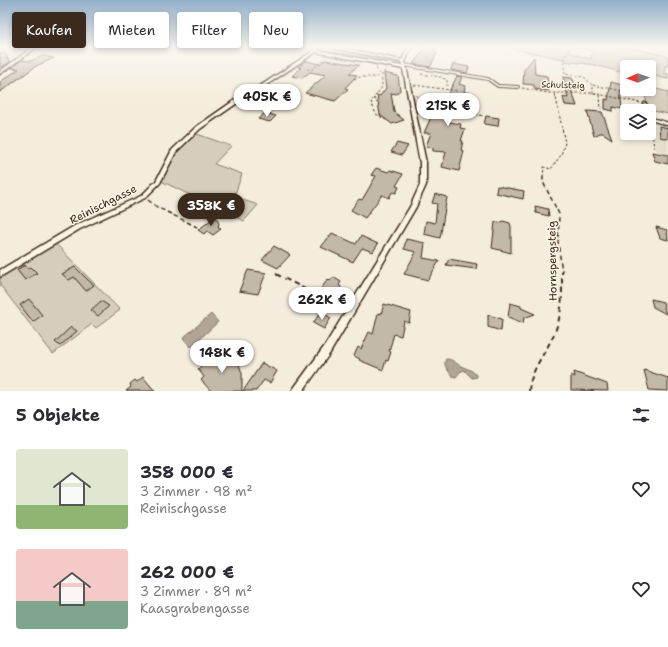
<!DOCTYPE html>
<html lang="de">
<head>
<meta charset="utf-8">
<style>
  :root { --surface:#fff; --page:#f7f7f7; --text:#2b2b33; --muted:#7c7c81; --accent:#3b2a1e }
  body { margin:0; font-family:"Shantell Sans",sans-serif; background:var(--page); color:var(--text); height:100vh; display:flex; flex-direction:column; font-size:15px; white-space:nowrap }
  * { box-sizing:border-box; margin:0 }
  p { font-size:13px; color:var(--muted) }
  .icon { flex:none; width:22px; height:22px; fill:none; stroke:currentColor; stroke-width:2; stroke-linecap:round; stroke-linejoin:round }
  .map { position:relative; height:391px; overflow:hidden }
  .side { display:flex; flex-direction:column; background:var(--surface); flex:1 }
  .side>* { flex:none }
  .top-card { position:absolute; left:12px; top:12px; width:400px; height:36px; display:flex; gap:8px }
  .needle { width:26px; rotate:268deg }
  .controls { position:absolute; left:620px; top:60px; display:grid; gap:8px }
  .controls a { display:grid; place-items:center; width:36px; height:36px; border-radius:4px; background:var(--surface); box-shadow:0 2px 6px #0003; font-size:20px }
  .price { position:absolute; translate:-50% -34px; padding:0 9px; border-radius:14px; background:#fff; color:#222; font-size:13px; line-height:26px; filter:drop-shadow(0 1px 2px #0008) }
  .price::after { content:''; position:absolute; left:50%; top:24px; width:12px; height:9px; margin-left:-6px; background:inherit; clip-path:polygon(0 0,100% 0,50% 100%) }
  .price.active { background:var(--accent); color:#fff }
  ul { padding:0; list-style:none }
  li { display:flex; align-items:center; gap:12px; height:100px; padding:0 16px }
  li span { display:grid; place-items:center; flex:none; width:112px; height:80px; border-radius:4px; color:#555 }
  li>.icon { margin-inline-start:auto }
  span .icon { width:48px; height:48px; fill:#fffc; stroke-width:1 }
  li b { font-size:17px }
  h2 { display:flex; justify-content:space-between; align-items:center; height:48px; padding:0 16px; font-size:17px }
  .pill { padding:0 14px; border-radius:4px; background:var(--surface); box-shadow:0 2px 6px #0003; font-size:14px; line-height:36px }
  .pill.active { background:var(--accent); color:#fff }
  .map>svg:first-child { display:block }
</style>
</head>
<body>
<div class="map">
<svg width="668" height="391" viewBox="0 0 668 391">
  <rect width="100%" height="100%" fill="#f4eddd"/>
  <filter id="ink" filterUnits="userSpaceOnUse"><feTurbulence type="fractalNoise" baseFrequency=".025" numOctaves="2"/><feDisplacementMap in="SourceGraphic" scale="8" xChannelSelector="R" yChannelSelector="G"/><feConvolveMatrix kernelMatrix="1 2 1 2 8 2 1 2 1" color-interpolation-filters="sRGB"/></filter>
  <g filter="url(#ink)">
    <path fill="#e5ddce" d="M653 121 668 125V154L656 151Z"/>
    <path fill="#d6cdbd" stroke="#887c6e" d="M324 47 394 61 390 64 320 50Z
      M513 47H570V53L591 59 593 51 576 47H627L668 56V66H665L664 73 668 74V79L649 75V67H627V76L624 73 595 65 564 61V59L513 49Z
      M649 85 653 88 668 92V114L649 110 643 89H649Z
      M197 134 231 146 214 164 242 174 234 197 258 205 244 221 161 181 177 151Z
      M55 243 120 310 96 328 92 324 53 354 0 285V272Z"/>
    <path fill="#b0a596" stroke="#817466" d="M211 314 218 322 191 347 183 338Z
      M446 359C453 359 455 363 461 366 467 369 474 370 477 377L472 378 464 370 460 372 456 377 452 376C449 371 442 365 446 359Z"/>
    <path fill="#c3b9aa" stroke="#3b2a1e" d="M426 47 438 48 435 52 437 53 430 67 413 64Z
      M5 52 8 58 6 59H8L10 62 2 67H0V54Z
      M43 56 54 58 36 66 0 92V82L19 69 11 68 21 60 30 61Z
      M534 57 535 74 547 76 549 91 534 89V85L523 84 524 70Z
      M325 60 359 65 349 74 357 75 345 88 348 89 335 101 305 93 326 75 310 72 302 78 292 76 301 68 298 67 306 61 320 64Z
      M453 64 469 67 467 73 451 70Z
      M384 73 398 76 400 90 397 94 391 93 394 112 404 120 392 124 380 115 377 95 380 96 386 88Z
      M457 76 462 77 459 84 465 86 464 92 468 93 465 108H453L449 122 461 124 460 128 465 129 461 141H463L461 150 464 151 459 171 442 167 446 152 433 151V148L426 146 431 133H424L432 115 421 113 424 105 443 110 449 92Z
      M563 77 572 78 578 90 571 89 577 106 565 105 563 97 568 98Z
      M611 82 622 85 623 91 620 90 622 109 613 107V111L605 109V99L608 100Z
      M587 111 602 112 612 139 603 133H600L594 136Z
      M265 113 276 116 270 122 258 119Z
      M486 116 499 118 498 126 484 124Z
      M659 126 668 128V139L660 137Z
      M397 143 408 146 402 155 391 152Z
      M652 152 668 155V164L655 161Z
      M376 168 388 172 390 170 403 174 396 186 399 187 396 193 392 192 389 198 382 195 365 218 351 210 359 199 362 200 376 176 371 175Z
      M497 186 524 191 523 199 496 193Z
      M435 194 447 197 440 238 424 234 426 221 435 223 437 204 432 203Z
      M535 206 548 209 549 216 536 213Z
      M216 216 219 224 218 227 221 229 213 235 207 231 204 234 198 230Z
      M503 221 510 223 511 226V253L492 248 495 222 500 223Z
      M656 227 667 230 668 240 660 238Z
      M332 233 356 244 361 236 378 244 373 252 362 248 353 262 321 247Z
      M406 239 425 243 423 258 439 261 428 280 404 274 416 252 404 249Z
      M274 246 290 255 278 268 262 260Z
      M449 259 477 264 476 269 446 265Z
      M25 265 28 269 31 267 37 273 25 280 17 270Z
      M75 267 88 280 94 285 86 291 74 277 69 280 62 274Z
      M248 270 266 273 258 294 239 291Z
      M333 277 341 282 339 285 341 287 334 298 320 290 328 279 330 281Z
      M29 299 42 315 33 322 20 305Z
      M651 299 663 302 666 314 653 307Z
      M101 301 109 306 98 316 91 310Z
      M510 303 521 306V308L535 314 524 318 523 323 508 317Z
      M384 304 411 312 409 323 404 321 401 336 394 334 389 351 391 352 388 361 386 360 383 370 359 360 360 359 354 356 358 347 361 349 369 332 373 334 378 313 381 314Z
      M321 312 331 318 324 329 313 323Z
      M488 315 502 319 501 331 488 327Z
      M71 327 77 331 60 346 55 342Z
      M216 351 225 360 229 355 235 358 238 362 242 373V391H211L201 380 204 377 198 369Z
      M262 363 277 371 270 383 264 380 256 391H243Z
      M644 370 668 378V391L649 390Z
      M574 372 607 384 608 391 571 390V375L575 377Z
      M143 377 155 391H126L131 387 130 384 135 380 137 382Z"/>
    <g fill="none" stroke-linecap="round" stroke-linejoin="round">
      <defs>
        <path id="lane-far1" d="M404 65 488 79 498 86 518 87"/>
        <path id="lane" d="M645 104 647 111
          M649 116 651 119 668 124"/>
        <path id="street" d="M33 47H37L0 74V71Z
          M316 47H319L317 50 402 66 401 62 329 47H337L402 60 408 47H412L405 61 426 163V185L416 207 330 353 303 391H292L294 388 324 347 410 207 420 185V163L403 69 316 52 253 94 246 97 200 129 176 152 160 183 145 198 80 229 0 277V270L76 225 141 196 156 181 172 150 196 127 242 95 251 92 313 51Z"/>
      </defs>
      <use href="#lane-far1" stroke="#3b2a1e" stroke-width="4"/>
      <use href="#lane" stroke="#3b2a1e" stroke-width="5"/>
      <use href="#street" stroke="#3b2a1e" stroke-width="3"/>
      <path stroke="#3b2a1e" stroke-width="1" stroke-dasharray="2.5 2" stroke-linecap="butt" d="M298 47H310
        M568 47 570 49 563 59 565 74 584 77 593 86V93
        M21 50H19L25 47
        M177 51 187 47
        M307 69 311 70 326 58
        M421 74 441 77 447 80V86
        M354 79 360 77H378L379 73 376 68
        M414 85 458 91
        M593 85 643 95
        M522 88 548 93H593L641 103
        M600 95 601 109
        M416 96 447 101
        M374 98 377 103
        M418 103 484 116
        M386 120 376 114 371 102 382 87V74L387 69
        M651 124 654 148
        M543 177 544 167 551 169 561 155 565 143 555 93"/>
      <path stroke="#3b2a1e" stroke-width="1.5" stroke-dasharray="4.5 3" stroke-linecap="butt" d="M543 176V182L559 214 558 242 562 271
        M148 200 157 207 197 227"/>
      <path stroke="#3b2a1e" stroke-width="2" stroke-dasharray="5.5 4" stroke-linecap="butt" d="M276 274 344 309
        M529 391C531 366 550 349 557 326 563 308 562 288 562 270"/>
      <use href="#lane-far1" stroke="#fcf5e5" stroke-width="2"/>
      <use href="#lane" stroke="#fcf5e5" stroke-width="2.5"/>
      <use href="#street" fill="#fcf5e5" fill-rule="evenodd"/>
    </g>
  </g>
  <linearGradient id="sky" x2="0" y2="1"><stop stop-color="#91aec7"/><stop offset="0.46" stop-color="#faf7f0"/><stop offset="1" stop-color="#faf7f0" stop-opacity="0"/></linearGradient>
  <rect width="668" height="102" fill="url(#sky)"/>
  <g text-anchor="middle" stroke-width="3" stroke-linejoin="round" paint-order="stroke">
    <g font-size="9" fill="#3b2a1e" stroke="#fcf5e5">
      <text transform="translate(563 85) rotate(2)" y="3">Schulsteig</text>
    </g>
    <g font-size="11" fill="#3b2a1e" stroke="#fcf5e5">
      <text transform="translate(103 204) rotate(-27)" y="4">Reinischgasse</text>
      <text transform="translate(552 261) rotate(-91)" y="4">Hornspergsteig</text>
    </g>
  </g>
</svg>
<div class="controls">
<a><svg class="needle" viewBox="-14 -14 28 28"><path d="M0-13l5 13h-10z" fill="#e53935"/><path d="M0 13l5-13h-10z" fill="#7c7c81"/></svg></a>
<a><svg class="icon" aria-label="layers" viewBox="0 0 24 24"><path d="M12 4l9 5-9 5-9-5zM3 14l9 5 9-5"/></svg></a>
</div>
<b class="price" style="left:267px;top:118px">405K €</b>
<b class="price" style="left:448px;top:127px">215K €</b>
<b class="price active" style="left:211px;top:227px">358K €</b>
<b class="price" style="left:322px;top:321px">262K €</b>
<b class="price" style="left:222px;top:374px">148K €</b>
<div class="top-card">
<a class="pill active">Kaufen</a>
<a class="pill">Mieten</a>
<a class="pill">Filter</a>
<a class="pill">Neu</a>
</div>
</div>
<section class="side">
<h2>5 Objekte<svg class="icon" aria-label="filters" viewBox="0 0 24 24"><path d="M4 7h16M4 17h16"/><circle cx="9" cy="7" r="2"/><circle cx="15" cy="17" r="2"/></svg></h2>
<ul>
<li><span style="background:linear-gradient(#dfe7d0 70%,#8fb573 0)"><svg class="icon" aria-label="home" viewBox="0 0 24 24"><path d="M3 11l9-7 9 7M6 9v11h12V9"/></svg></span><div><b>358 000 €</b><p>3 Zimmer · 98 m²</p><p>Reinischgasse</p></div><svg class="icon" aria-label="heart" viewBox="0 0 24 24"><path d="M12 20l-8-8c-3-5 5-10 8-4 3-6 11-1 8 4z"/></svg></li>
<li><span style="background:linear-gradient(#f6c9c9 65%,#7fa58c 0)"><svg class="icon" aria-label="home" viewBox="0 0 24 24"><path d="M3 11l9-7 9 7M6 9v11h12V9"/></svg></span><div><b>262 000 €</b><p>3 Zimmer · 89 m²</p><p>Kaasgrabengasse</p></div><svg class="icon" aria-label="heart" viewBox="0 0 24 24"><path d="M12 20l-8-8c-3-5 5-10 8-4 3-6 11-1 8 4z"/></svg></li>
</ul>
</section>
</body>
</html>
